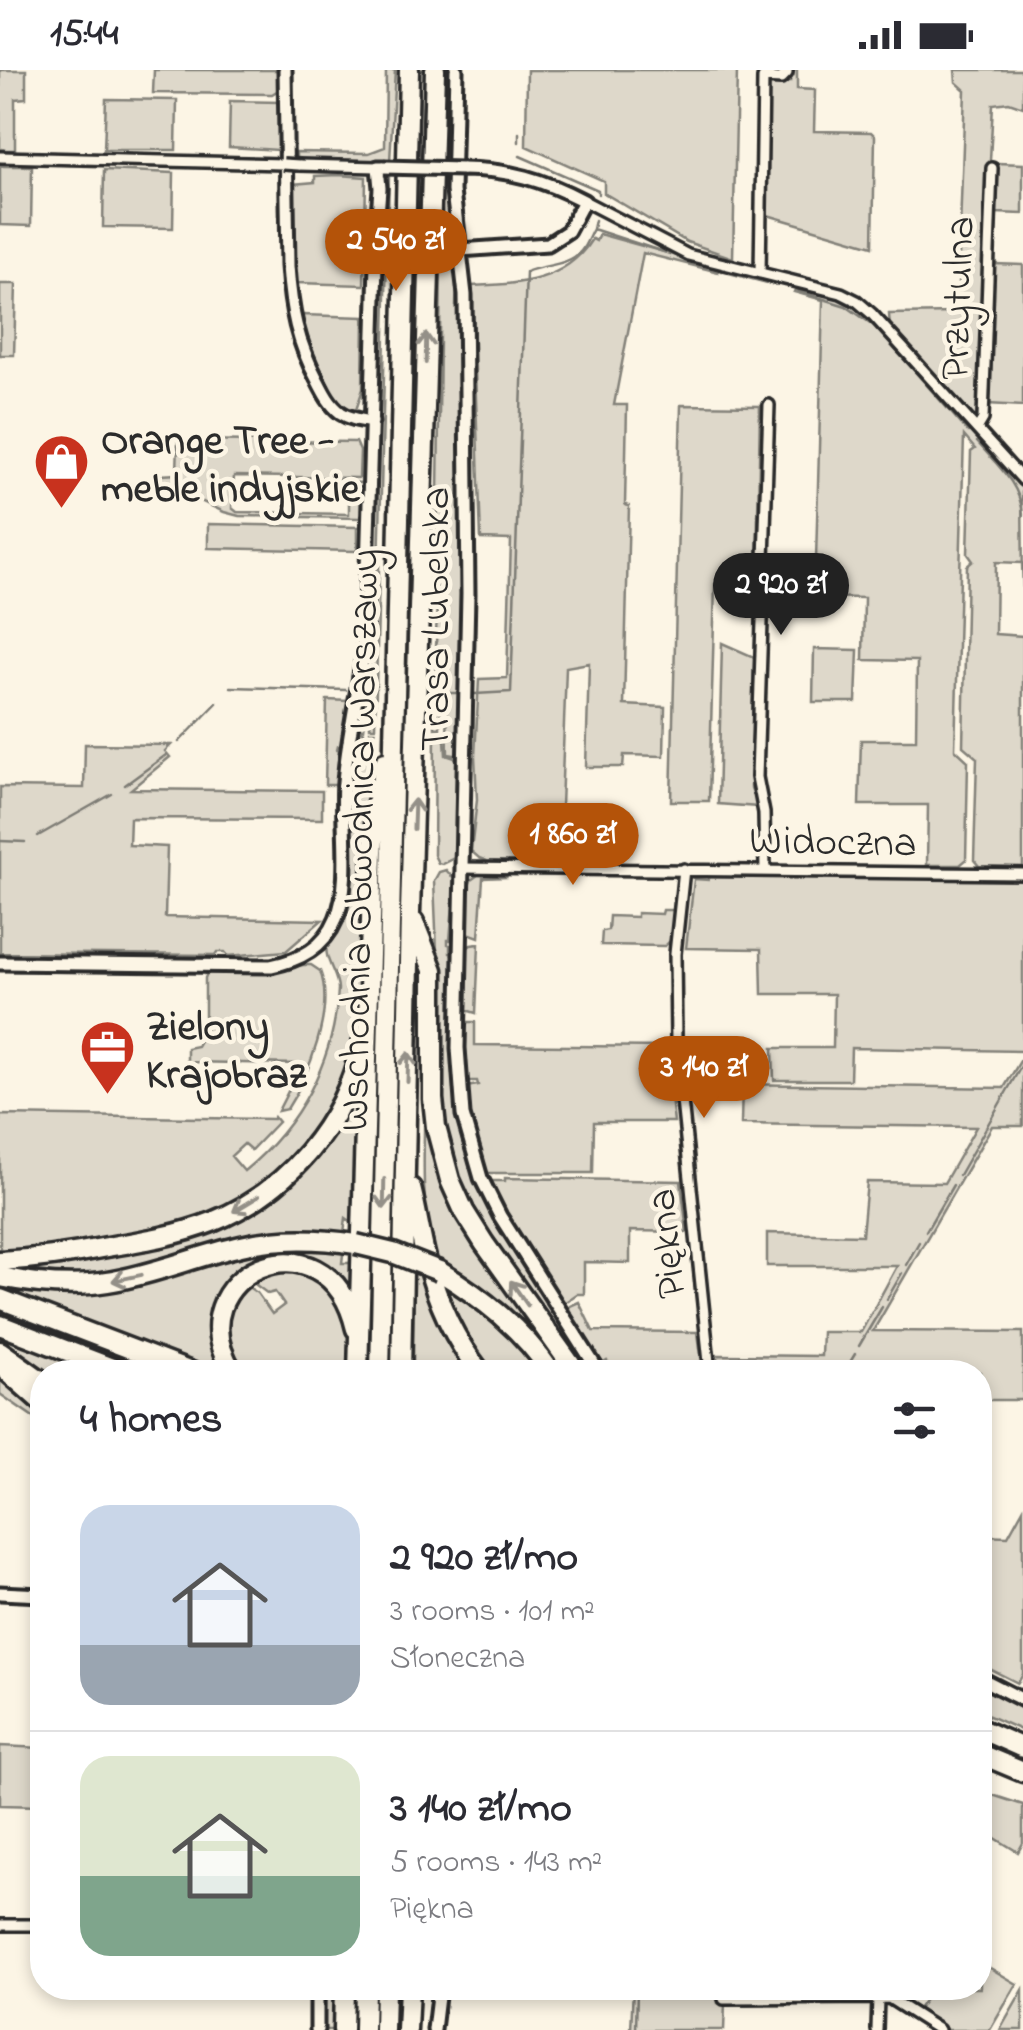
<!DOCTYPE html>
<html lang="en">
<head>
<meta charset="utf-8">
<style>
  :root { --surface:#fff; --page:#f7f7f7; --text:#2b2b33; --muted:#7c7c81; --line:#e1e1e2; --accent:#b45309 }
  body { margin:0; font-family:"Indie Flower",sans-serif; background:var(--page); color:var(--text); height:100vh; display:flex; flex-direction:column; font-size:38px; white-space:nowrap }
  * { box-sizing:border-box; margin:0 }
  p { font-size:32px; color:var(--muted) }
  .icon { flex:none; width:55px; height:55px; fill:none; stroke:currentColor; stroke-width:2; stroke-linecap:round; stroke-linejoin:round }
  .map { position:relative; flex:1; overflow:hidden }
  .sheet { position:absolute; left:30px; top:1290px; width:962px; height:640px; display:flex; flex-direction:column; background:var(--surface); border-radius:40px; box-shadow:0 5px 15px #0003 }
  .sheet>* { flex:none }
  .price { position:absolute; translate:-50% -85px; padding:0 22px; border-radius:35px; background:var(--accent); color:#fff; font-size:32px; line-height:65px; filter:drop-shadow(0 2px 5px #0008) }
  .price::after { content:''; position:absolute; left:50%; top:60px; width:30px; height:22px; margin-left:-15px; background:inherit; clip-path:polygon(0 0,100% 0,50% 100%) }
  .price.on { background:#222; color:#fff }
  ul { padding:0; list-style:none }
  li { display:flex; align-items:center; gap:30px; height:250px; padding:0 50px }
  li+li { border-top:2px solid var(--line) }
  li span { display:grid; place-items:center; flex:none; width:280px; height:200px; border-radius:30px; color:#555 }
  li>.icon { margin-inline-start:auto }
  span .icon { width:120px; height:120px; fill:#fffc; stroke-width:1 }
  li b { font-size:42px }
  h2 { display:flex; justify-content:space-between; align-items:center; height:120px; padding:0 50px; font-size:42px }
  .status { display:flex; justify-content:space-between; align-items:center; height:70px; padding:0 50px; background:var(--surface); direction:ltr }
  .status svg { height:28px; fill:currentColor }
  .map>svg:first-child { display:block }
</style>
</head>
<body>
<div class="status"><b>15:44</b><svg viewBox="0 0 49 12"><path d="M0 12V9h3v3zM5 12V6h3v6zM10 12V3h3v9zM15 12V0h3v12zM26 1h20v11H26zM47 4h2v5h-2z"/></svg></div>
<div class="map">
<svg width="1023" height="1960" viewBox="0 0 1023 1960">
  <rect width="100%" height="100%" fill="#fcf5e5"/>
  <filter id="ink" filterUnits="userSpaceOnUse"><feTurbulence type="fractalNoise" baseFrequency=".01" numOctaves="2"/><feDisplacementMap in="SourceGraphic" scale="20" xChannelSelector="R" yChannelSelector="G"/><feConvolveMatrix kernelMatrix="1 2 1 2 8 2 1 2 1" color-interpolation-filters="sRGB"/></filter>
  <g filter="url(#ink)">
    <path fill="#ded8ca" stroke="#84827a" stroke-width="2.5" d="M0 0H26V28L15 29V80H5L0 78Z
      M154 0H281L280 19 272 24 153 23Z
      M386 0H395L390 91 296 90V82L369 83 385 77Z
      M420 0H425L423 91H418Z
      M445 0H452L450 91H443Z
      M527 0H737L733 188 687 172 604 123V111L526 76Z
      M791 0H797V19L815 20 814 61 871 62 875 66 873 176 764 144 766 12H790Z
      M955 0H1023V37L1009 32 993 34 976 353 890 258 889 244 957 243 965 20 956 12Z
      M106 29 177 30 176 80H104Z
      M230 31 280 32 278 80 229 77Z
      M997 93 1023 94V144L996 143Z
      M0 96H32L31 156 0 155Z
      M104 100 174 103 173 158 103 157Z
      M338 105 366 107 364 215 297 213 292 160 293 114 315 112V106Z
      M389 106 375 657H370V652L365 651 364 659H359L364 636H366L367 632 365 630 367 617 364 616 382 159Z
      M417 108H422L421 192H415Z
      M442 108H448L459 205 457 206 456 236 459 237V250L461 251 463 461 461 686 448 684 447 640H441L440 658H435C438 475 438 292 442 108Z
      M599 164 718 197V202L643 183 614 335H627L625 435 629 436 624 635 665 637 664 686 624 685 623 697H586L589 593 566 597 559 793 487 791 479 788 471 781 477 730 475 686 479 609 507 608 511 470 481 469 472 216C517 214 565 213 592 169L596 171Z
      M994 194 1023 195V336L988 334Z
      M0 214H16L14 285H0Z
      M798 215 844 227 872 249 1022 416 1023 518 1022 493 996 492 995 564 1023 566V797L979 796 974 790 977 688 963 676 967 496 973 491 968 484 971 382 975 379 964 366 955 679 968 691 966 790 960 795H927L928 735H859L861 670H916L917 591 863 590 864 528 815 527 823 230 794 222Z
      M302 245 364 247 363 319 355 343C321 324 307 283 300 247Z
      M681 335 760 336 757 502 724 501V514H715L709 731H671Z
      M411 336H417L409 658H405Z
      M178 370 356 372 360 381 359 408 234 406 232 438 237 442 349 444V412L362 413V422H359L358 426 362 427 361 448 239 446 224 442 162 413 161 405 177 404Z
      M208 454 357 457V481L208 478Z
      M722 573 754 587 751 718 759 737 718 734Z
      M814 579 858 580 856 632H813Z
      M327 630 348 631 341 676H338L337 680 339 681 336 715H325Z
      M357 660 364 662V680L370 679V661H375C371 699 367 737 365 775 361 840 367 907 354 972 338 1055 273 1123 194 1150 168 1159 140 1163 113 1168 75 1175 38 1181 0 1184V1045L273 1049 274 1047 278 1052 251 1080 244 1074 231 1086 244 1101C299 1056 335 991 338 919 338 904 323 889 327 874 329 867 336 861 339 854 343 847 344 840 346 832L349 717Z
      M404 662H409L396 1174 391 1173Z
      M435 663H441V668L445 670 446 685 458 689 456 782 454 788 442 794 438 793 434 785Z
      M85 674 171 675 165 681 170 687 131 719 322 721V749L130 748 129 775 167 777 165 847 322 850 286 881 228 886 225 882H217L215 885 0 883V717L84 718Z
      M384 729 373 1167 369 1166 372 1002Z
      M446 800 455 810 450 870H448V874L450 875V883L453 884C458 906 453 929 452 952 451 983 453 1015 457 1045 470 1132 546 1229 594 1302H580L460 1124 440 1057 438 906 434 811 439 802Z
      M709 804 1023 809V981L851 978 850 1010H774L773 978H833L834 924H762L761 879 686 878 694 809 708 810Z
      M478 805H505L506 807 483 808 479 867 468 863 469 816 471 810Z
      M663 840H674L670 871 665 876 601 875 602 861 608 860 609 846 637 847V843L662 844Z
      M479 874 476 943 466 940 467 878 471 875Z
      M303 895H311L320 901C335 940 308 1007 287 1039L278 1041 302 994 187 992V978L197 976 205 962V908L208 901H274Z
      M468 952H475V975L668 977 669 1012 674 1052H594L593 1103H487C478 1075 469 1047 466 1017L478 1015 477 1011H466L465 955Z
      M1023 986V1056H992L873 1261 1023 1262V1330H980V1302H718L717 1285 821 1286 822 1262H861L897 1196H767V1163L862 1165 867 1112 944 1113 976 1057 741 1054 742 1014 1004 1018Z
      M363 998 355 1154 346 1148 344 1163 314 1160 256 1163 120 1202 64 1208 9 1200 8 1196H24L261 1133Z
      M425 1017 440 1091 571 1302H560C528 1253 485 1216 433 1189 420 1133 424 1075 425 1017Z
      M505 1108 681 1111 687 1162 630 1161V1193L584 1192V1224H577L564 1233 502 1140 491 1111H505Z
      M344 1176 342 1193H349L355 1187 359 1243 290 1188 222 1223 227 1302H212L0 1219V1212L28 1218 250 1179Z
      M414 1196 423 1201 473 1302H413Z
      M277 1199 313 1204 345 1239 353 1277V1302H240L229 1285 226 1242 240 1217 247 1216 257 1223 272 1244 284 1235 275 1222 268 1224 256 1215 258 1207Z
      M445 1210 497 1248 542 1302H494L466 1263 443 1216Z
      M579 1232 593 1261 698 1262 703 1302H607L604 1299 610 1295 607 1291 602 1294 568 1241 570 1236Z
      M37 1252 163 1302H151L36 1257Z
      M0 1264 102 1302H44L0 1272Z
      M0 1307 42 1346V1353L0 1324Z
      M1023 1439V1604L1018 1613 980 1594V1465L1008 1466Z
      M980 1613 1023 1635V1661L980 1642Z
      M0 1676 42 1678V1736L0 1735Z
      M980 1721 1023 1735V1773L1018 1782 982 1760 980 1763Z
      M980 1892 1017 1914 990 1960H944L916 1942 933 1918H980Z
      M326 1918H336V1960H322L321 1942 325 1941Z
      M633 1918H641V1926H718V1933H725L724 1960H631Z
      M1023 1920V1960H1000Z"/>
    <g fill="none" stroke-linecap="round" stroke-linejoin="round">
      <path stroke="#7d7b74" stroke-width="2.5" d="M519 63V72
        M520 86 598 120V124
        M595 150 593 159 722 201
        M729 203 775 215
        M795 220 846 236 873 255
        M881 263 968 362
        M977 372C997 395 1020 413 1023 445
        M231 617 346 620
        M441 623H460
        M475 624 511 622 526 202C543 194 567 197 581 181 586 175 589 166 593 159
        M179 672 217 633
        M125 715 166 685
        M38 766 112 724
        M0 771 25 772
        M959 1105 1023 993
        M926 1161 953 1115
        M906 1195 919 1172
        M887 1229 902 1203
        M859 1276 882 1237
        M844 1302 855 1284
        M636 1960 637 1918"/>
      <defs>
        <path id="minor" d="M0 87 283 94
          M299 95 378 97
          M584 131 688 185 841 223 857 231 872 244 1023 410
          M760 203 763 8 781 9 787 3V0
          M977 359 983 349 992 98
          M462 798 1023 804
          M684 799 675 884 676 972 710 1302
          M765 800 764 743 757 707 769 335
          M0 1855H42
          M867 1918 878 1928 877 1960
          M724 1929 889 1928 939 1960"/>
        <path id="tertiary" d="M285 0 288 196C291 240 297 272 318 311 324 323 330 335 341 343 350 349 361 350 372 352
          M456 0 453 121 465 225 468 524 458 978 463 1045 481 1108 500 1146 599 1302
          M460 180 548 174 568 161 584 131C544 110 508 99 462 99
          M0 893 271 896C300 890 324 878 336 849 352 814 341 752 344 712 348 664 360 617 365 569L377 159 380 118 378 97H384
          M0 1523 42 1525
          M980 1608 1023 1630
          M317 1918V1960
          M434 1960 439 1918"/>
        <path id="motorway" d="M414 852 433 900V1029L436 1057 450 1110 464 1141 484 1173 576 1302
          M411 1118C417 1141 420 1165 426 1188 436 1229 454 1269 480 1302
          M0 1191C36 1189 72 1184 107 1177 142 1171 179 1165 212 1152 287 1122 344 1054 361 976
          M439 1201C483 1228 522 1259 551 1302
          M0 1207C35 1214 71 1218 107 1212 153 1205 196 1186 241 1176 279 1167 317 1168 356 1174
          M0 1229 191 1302
          M0 1255 122 1302
          M0 1281 42 1311
          M0 1295 42 1332
          M233 1302C170 1207 327 1133 356 1259
          M358 1302 373 781 376 738 385 692
          M380 1302 409 0
          M401 1302 410 842 435 0
          M980 1659 1023 1678
          M980 1684 1023 1702
          M343 1960 344 1918
          M364 1960 365 1918
          M384 1960 385 1918
          M407 1960 409 1918"/>
      </defs>
      <use href="#minor" stroke="#2b2b2b" stroke-width="16"/>
      <use href="#tertiary" stroke="#2b2b2b" stroke-width="19"/>
      <use href="#motorway" stroke="#2b2b2b" stroke-width="25"/>
      <use href="#minor" stroke="#fcf5e5" stroke-width="9"/>
      <use href="#tertiary" stroke="#fcf5e5" stroke-width="11"/>
      <use href="#motorway" stroke="#fcf5e5" stroke-width="18"/>
      <defs>
        <path id="minor-bridge" d="M283 94 299 95"/>
        <path id="tertiary-bridge" d="M384 97 462 99"/>
        <path id="motorway-bridge" d="M356 1174 393 1183 439 1201"/>
      </defs>
      <use href="#minor-bridge" stroke="#2b2b2b" stroke-width="16" stroke-linecap="butt"/>
      <use href="#tertiary-bridge" stroke="#2b2b2b" stroke-width="19" stroke-linecap="butt"/>
      <use href="#motorway-bridge" stroke="#2b2b2b" stroke-width="25" stroke-linecap="butt"/>
      <use href="#minor-bridge" stroke="#fcf5e5" stroke-width="9"/>
      <use href="#tertiary-bridge" stroke="#fcf5e5" stroke-width="11"/>
      <use href="#motorway-bridge" stroke="#fcf5e5" stroke-width="18"/>
    </g>
    <defs><path id="oneway-shaft" d="M-6 0H5M1.5-3L5.5 0L1.5 3" fill="none" stroke-width="1.6" stroke-linecap="round" stroke-linejoin="round" transform="scale(2.5)"/></defs>
    <g stroke="#949088">
      <use href="#oneway-shaft" transform="translate(426 278) rotate(-89)"/>
      <use href="#oneway-shaft" transform="translate(414 744) rotate(-88)"/>
      <use href="#oneway-shaft" transform="translate(408 997) rotate(-88)"/>
      <use href="#oneway-shaft" transform="translate(384 1124) rotate(91)"/>
      <use href="#oneway-shaft" transform="translate(246 1134) rotate(149)"/>
      <use href="#oneway-shaft" transform="translate(127 1208) rotate(168)"/>
      <use href="#oneway-shaft" transform="translate(519 1223) rotate(-125)"/>
    </g>
  </g>
  <defs>
    <symbol id="shop-pin" viewBox="-11 -11 22 30"><path d="M0 17L-7.5 6A9.5 9.5 0 1 1 7.5 6Z" fill="#c8321e" stroke="#fcf5e5"/><path d="M-5-2.5h2.3a2.7 3.5 0 0 1 5.4 0H5L5.5 6h-11ZM-1.5-2.5h3a1.5 2.3 0 0 0-3 0Z" fill="#fff"/></symbol>
    <symbol id="office-pin" viewBox="-11 -11 22 30"><path d="M0 17L-7.5 6A9.5 9.5 0 1 1 7.5 6Z" fill="#c8321e" stroke="#fcf5e5"/><path d="M-6-3h4V-5.5h4V-3h4V5H-6ZM-1-4.5V-3h2v-1.5ZM-6 0V1H6V0Z" fill="#fff"/></symbol>
  </defs>
  <g fill-rule="evenodd">
    <use href="#shop-pin" x="30" y="360" width="63" height="86"/>
    <use href="#office-pin" x="76" y="946" width="63" height="86"/>
  </g>
  <g text-anchor="middle" stroke-width="9" stroke-linejoin="round" paint-order="stroke">
    <g font-size="42" fill="#2b2b2b" stroke="#fcf5e5">
      <text transform="translate(955 228) rotate(-88)" y="15">Przytulna</text>
      <text transform="translate(433 549) rotate(-90)" y="15">Trasa Lubelska</text>
      <text transform="translate(833 769) rotate(1)" y="15">Widoczna</text>
      <text transform="translate(357 770) rotate(-89)" y="15">Wschodnia Obwodnica Warszawy</text>
      <text transform="translate(664 1174) rotate(-96)" y="15">Piękna</text>
    </g>
    <g font-size="42" font-weight="bold" fill="#2b2b2b" stroke="#fcf5e5" text-anchor="start">
      <text x="101" y="383">Orange Tree -<tspan x="101" dy="48">meble indyjskie</tspan></text>
      <text x="146" y="969">Zielony<tspan x="146" dy="48">Krajobraz</tspan></text>
    </g>
  </g>
</svg>
<b class="price" style="left:396px;top:224px">2 540 zł</b>
<b class="price on" style="left:781px;top:568px">2 920 zł</b>
<b class="price" style="left:573px;top:818px">1 860 zł</b>
<b class="price" style="left:704px;top:1051px">3 140 zł</b>
<section class="sheet">
<h2>4 homes<svg class="icon" aria-label="filters" viewBox="0 0 24 24"><path d="M4 7h16M4 17h16"/><circle cx="9" cy="7" r="2"/><circle cx="15" cy="17" r="2"/></svg></h2>
<ul>
<li><span style="background:linear-gradient(#c9d6e8 70%,#9aa5b1 0)"><svg class="icon" aria-label="home" viewBox="0 0 24 24"><path d="M3 11l9-7 9 7M6 9v11h12V9"/></svg></span><div><b>2 920 zł/mo</b><p>3 rooms · 101 m²</p><p>Słoneczna</p></div></li>
<li><span style="background:linear-gradient(#dfe7d0 60%,#7fa58c 0)"><svg class="icon" aria-label="home" viewBox="0 0 24 24"><path d="M3 11l9-7 9 7M6 9v11h12V9"/></svg></span><div><b>3 140 zł/mo</b><p>5 rooms · 143 m²</p><p>Piękna</p></div></li>
</ul>
</section>
</div>
</body>
</html>
